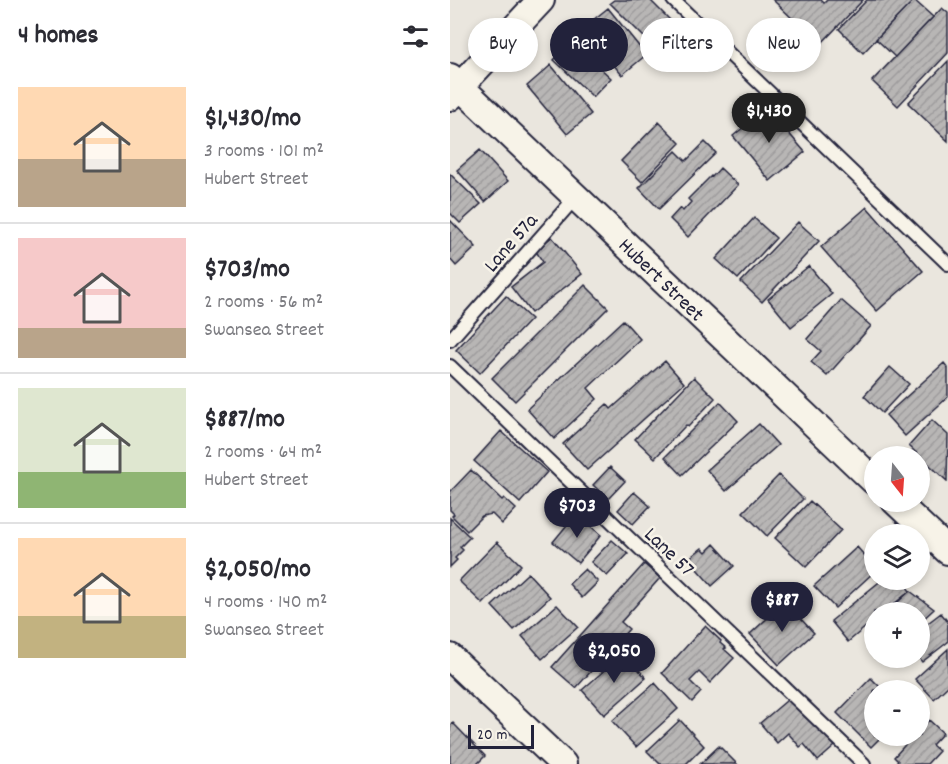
<!DOCTYPE html>
<html lang="en">
<head>
<meta charset="utf-8">
<style>
  :root { --surface:#fff; --page:#f2f2f3; --text:#2b2b33; --muted:#7c7c81; --line:#e1e1e2; --accent:#22223b }
  body { margin:0; font-family:Dekko,sans-serif; background:var(--page); color:var(--text); height:100vh; display:flex; flex-direction:column; font-size:22px; white-space:nowrap }
  * { box-sizing:border-box; margin:0 }
  p { font-size:20px; color:var(--muted) }
  .icon { flex:none; width:33px; height:33px; fill:none; stroke:currentColor; stroke-width:2; stroke-linecap:round; stroke-linejoin:round }
  .map { position:relative; flex:1; overflow:hidden }
  .sheet { display:flex; flex-direction:column; background:var(--surface); width:450px }
  .sheet>* { flex:none }
  .guide { position:absolute; left:18px; top:18px; width:390px; height:54px; display:flex; gap:12px }
  .needle { width:39px; rotate:163deg }
  .controls { position:absolute; left:414px; top:446px; display:grid; gap:12px }
  .controls a { display:grid; place-items:center; width:66px; height:66px; border-radius:50%; background:var(--surface); box-shadow:0 3px 9px #0003; font-size:30px }
  .scale { position:absolute; left:18px; bottom:15px; width:66px; box-sizing:border-box; padding-left:6px; border:3px solid #22223b; border-top:0; font-size:16px; line-height:21px; white-space:nowrap; color:#22223b; -webkit-text-stroke:4px #f7f3e8; paint-order:stroke }
  .price { position:absolute; translate:-50% -51px; padding:0 14px; border-radius:21px; background:var(--accent); color:#fff; font-size:20px; line-height:39px; filter:drop-shadow(0 2px 3px #0008) }
  .price::after { content:''; position:absolute; left:50%; top:36px; width:18px; height:14px; margin-left:-9px; background:inherit; clip-path:polygon(0 0,100% 0,50% 100%) }
  .price.on { background:#222; color:#fff }
  ul { padding:0; list-style:none }
  li { display:flex; align-items:center; gap:18px; height:150px; padding:0 18px }
  li+li { border-top:2px solid var(--line) }
  li span { display:grid; place-items:center; flex:none; width:168px; height:120px; border-radius:0px; color:#555 }
  li>.icon { margin-inline-start:auto }
  span .icon { width:72px; height:72px; fill:#fffc; stroke-width:1 }
  li b { font-size:26px }
  h2 { display:flex; justify-content:space-between; align-items:center; height:72px; padding:0 18px; font-size:26px }
  .pill { padding:0 21px; border-radius:27px; background:var(--surface); box-shadow:0 3px 9px #0003; font-size:21px; line-height:54px }
  .pill.on { background:var(--accent); color:#fff }
  main { display:flex; flex:1; min-height:0 }
  .map>svg:first-child { display:block }
</style>
</head>
<body>
<main>
<section class="sheet">
<h2>4 homes<svg class="icon" aria-label="filters" viewBox="0 0 24 24"><path d="M4 7h16M4 17h16"/><circle cx="9" cy="7" r="2"/><circle cx="15" cy="17" r="2"/></svg></h2>
<ul>
<li><span style="background:linear-gradient(#ffd9b3 60%,#b9a48a 0)"><svg class="icon" aria-label="home" viewBox="0 0 24 24"><path d="M3 11l9-7 9 7M6 9v11h12V9"/></svg></span><div><b>$1,430/mo</b><p>3 rooms · 101 m²</p><p>Hubert Street</p></div></li>
<li><span style="background:linear-gradient(#f6c9c9 75%,#b9a48a 0)"><svg class="icon" aria-label="home" viewBox="0 0 24 24"><path d="M3 11l9-7 9 7M6 9v11h12V9"/></svg></span><div><b>$703/mo</b><p>2 rooms · 56 m²</p><p>Swansea Street</p></div></li>
<li><span style="background:linear-gradient(#dfe7d0 70%,#8fb573 0)"><svg class="icon" aria-label="home" viewBox="0 0 24 24"><path d="M3 11l9-7 9 7M6 9v11h12V9"/></svg></span><div><b>$887/mo</b><p>2 rooms · 64 m²</p><p>Hubert Street</p></div></li>
<li><span style="background:linear-gradient(#ffd9b3 65%,#c2b280 0)"><svg class="icon" aria-label="home" viewBox="0 0 24 24"><path d="M3 11l9-7 9 7M6 9v11h12V9"/></svg></span><div><b>$2,050/mo</b><p>4 rooms · 140 m²</p><p>Swansea Street</p></div></li>
</ul>
</section>
<div class="map">
<svg width="498" height="764" viewBox="0 0 498 764">
  <defs>
    <pattern id="building-hatch" width="6" height="6" patternUnits="userSpaceOnUse" patternTransform="scale(1.5)"><rect width="6" height="6" fill="#b8b6b5"/><path d="M-1 1l2-2M0 6l6-6M5 7l2-2" fill="none" stroke="#9e9c9d"/></pattern>
  </defs>
  <rect width="100%" height="100%" fill="#eae6de"/>
  <filter id="ink" filterUnits="userSpaceOnUse"><feTurbulence type="fractalNoise" baseFrequency=".0167" numOctaves="2"/><feDisplacementMap in="SourceGraphic" scale="12" xChannelSelector="R" yChannelSelector="G"/><feConvolveMatrix kernelMatrix="1 2 1 2 8 2 1 2 1" color-interpolation-filters="sRGB"/></filter>
  <g filter="url(#ink)">
    <path fill="url(#building-hatch)" stroke="#22223b" stroke-width="1.5" d="M164 0H200L221 21 199 42 160 3Z
      M323 0H371L374 3 377 0H413L370 45Z
      M417 0H464L413 53 389 29Z
      M464 0 483 17 445 57 426 39Z
      M158 8 196 55 172 75 133 28Z
      M492 8 498 13V53L448 106 422 81Z
      M121 41 161 78 143 97 104 60Z
      M498 61V141L458 103Z
      M101 65 141 114 117 134 77 86Z
      M317 108 355 152 320 181 283 136Z
      M209 122 230 143 192 182 171 161Z
      M255 142 266 153 209 209 189 188 226 151 236 161Z
      M30 150 58 181 35 202 7 170Z
      M270 168 288 185 238 237 220 219 230 208 233 211 241 202 238 199 261 176 262 177Z
      M0 174 31 204 10 223 0 213Z
      M417 207 473 271 427 311 371 247Z
      M304 218 326 238 288 279 266 259Z
      M0 220 26 247 6 266 0 259Z
      M348 222 369 241 312 302 291 282Z
      M102 237 132 274 81 313 61 287 93 262 85 250Z
      M359 266 382 294 341 327 318 299Z
      M135 285 158 308 65 401 42 378Z
      M56 296 81 319 30 373 6 350Z
      M391 300 421 326 377 376 361 362 371 351 357 339Z
      M173 320 190 339 138 388 147 399 104 439 77 409Z
      M215 361 234 383 137 470 113 444 157 404 161 409Z
      M494 363 498 368V397L455 436 436 415Z
      M440 367 459 384 432 413 414 396Z
      M244 377 265 398 238 427 236 425 205 458 185 439Z
      M270 402 288 421 232 475 215 457Z
      M482 420 498 435 497 481 459 446Z
      M309 424 328 445 276 491 257 470Z
      M51 431 97 472 70 503 24 461Z
      M160 467 175 481 158 499 143 485Z
      M21 470 52 500 54 498 66 509 52 524 42 514 32 516 17 531 2 516 4 514 0 510V492Z
      M329 475 353 499 317 536 293 512Z
      M184 492 200 506 183 524 168 510Z
      M360 501 391 530 356 567 325 538Z
      M126 514 151 535 128 563 103 542Z
      M0 518 20 537 10 547 13 550 5 558 7 560 0 567Z
      M162 540 178 554 157 576 141 562Z
      M47 542 71 565 33 604 9 581Z
      M264 544 284 566 262 586 238 559 252 548 256 552Z
      M407 547 424 566V572L385 608 364 586Z
      M194 564 210 578 171 622 179 629 126 688 102 667Z
      M135 569 148 582 132 598 119 584Z
      M78 573 100 597 64 630 42 606Z
      M433 579H438L442 585 449 579H451L460 591 434 612H424V620L398 642 381 621Z
      M460 591 484 609 470 622V612H437Z
      M335 602 364 633 329 665 300 634Z
      M107 605 128 627 92 659 72 636Z
      M491 613 498 622V642L472 662 468 657H470V629Z
      M255 626 271 641 270 643 276 648 274 649 284 658 260 683 249 672 240 681 251 692 242 702 212 673Z
      M498 649V686L484 699 465 679Z
      M174 653 196 678 154 715 132 690Z
      M421 678 433 690H424V735H433L421 747 387 713Z
      M205 683 228 709 186 747 162 721Z
      M342 696 385 746 368 761 354 744 350 747 338 733 327 743 310 723Z
      M230 720 254 746 236 764H210L197 751Z
      M479 720 493 733 482 745 489 751 477 764H445L448 761 444 757 464 735H470V729Z
      M3 723 35 756 27 764H0V726Z
      M269 746 287 764H250Z"/>
    <g fill="none" stroke-linecap="round" stroke-linejoin="round">
      <defs>
        <path id="lane" d="M223 0 498 264
          M0 340 126 197
          M0 366 414 764"/>
        <path id="street" d="M0 77 424 481
          M0 97 91 0
          M445 501 498 551
          M0 657 113 764"/>
      </defs>
      <use href="#lane" stroke="#22223b" stroke-width="16"/>
      <use href="#street" stroke="#22223b" stroke-width="30"/>
      <use href="#lane" stroke="#f7f3e8" stroke-width="12"/>
      <use href="#street" stroke="#f7f3e8" stroke-width="26"/>
    </g>
  </g>
  <g text-anchor="middle" stroke-width="5" stroke-linejoin="round" paint-order="stroke">
    <g font-size="21" fill="#22223b" stroke="#f7f3e8">
      <text transform="translate(60 242) rotate(-49)" y="7">Lane 57a</text>
      <text transform="translate(212 279) rotate(44)" y="7">Hubert Street</text>
      <text transform="translate(220 551) rotate(44)" y="7">Lane 57</text>
    </g>
  </g>
</svg>
<div class="controls">
<a><svg class="needle" viewBox="-14 -14 28 28"><path d="M0-13l5 13h-10z" fill="#e53935"/><path d="M0 13l5-13h-10z" fill="#7c7c81"/></svg></a>
<a><svg class="icon" aria-label="layers" viewBox="0 0 24 24"><path d="M12 4l9 5-9 5-9-5zM3 14l9 5 9-5"/></svg></a>
<a>+</a>
<a>−</a>
</div>
<div class="scale">20 m</div>
<b class="price on" style="left:319px;top:144px">$1,430</b>
<b class="price" style="left:127px;top:539px">$703</b>
<b class="price" style="left:332px;top:633px">$887</b>
<b class="price" style="left:164px;top:684px">$2,050</b>
<div class="guide">
<a class="pill">Buy</a>
<a class="pill on">Rent</a>
<a class="pill">Filters</a>
<a class="pill">New</a>
</div>
</div>
</main>
</body>
</html>
